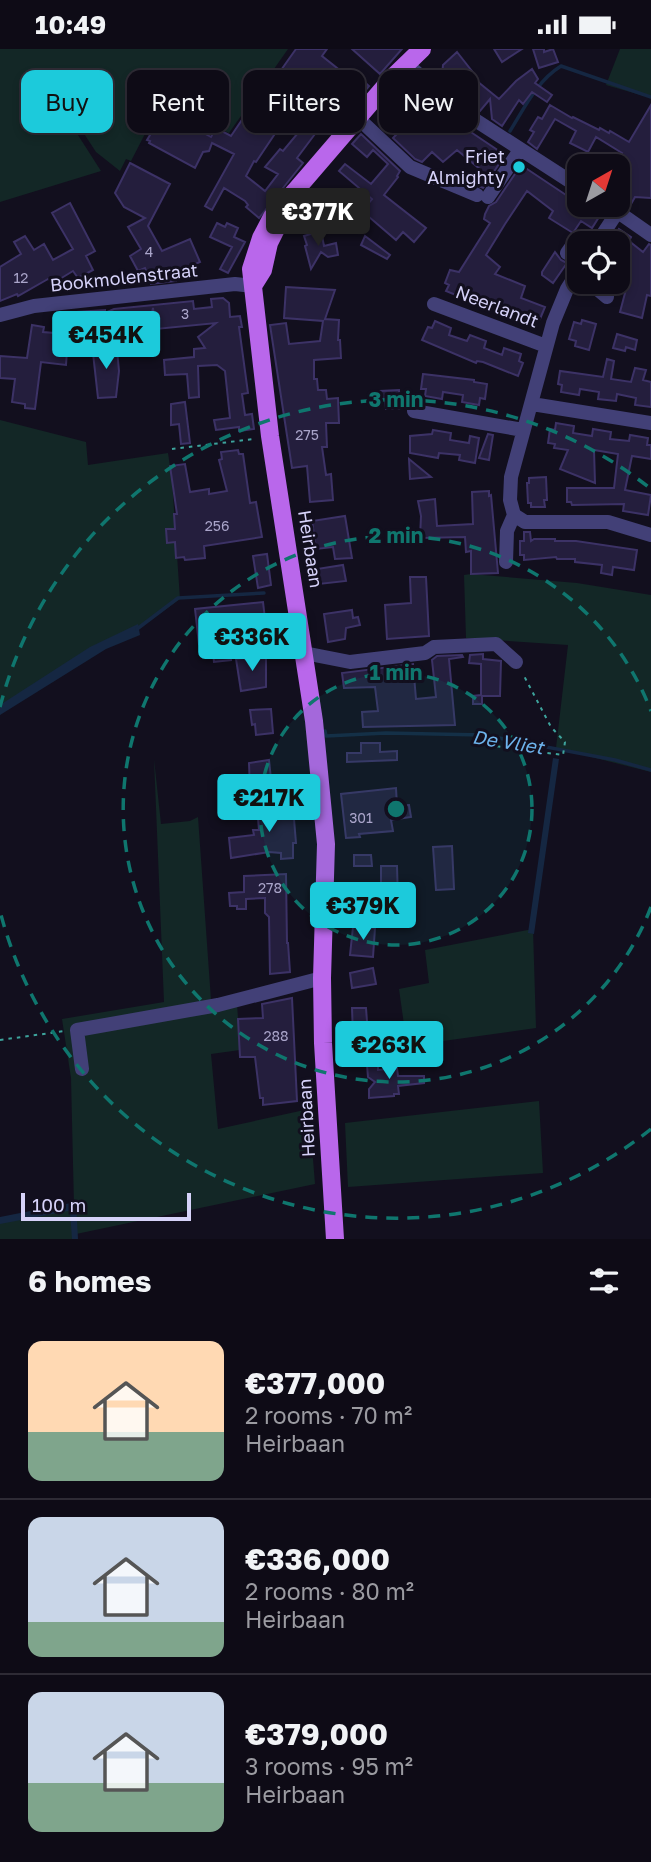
<!DOCTYPE html>
<html lang="en">
<head>
<meta charset="utf-8">
<style>
  :root { --surface:#0e0b16; --page:#17141f; --text:#f1f3f6; --muted:#9b9ba1; --line:#2e2b35; --accent:#1ccadb }
  body { margin:0; font-family:"Golos Text",sans-serif; background:var(--page); color:var(--text); height:100vh; display:flex; flex-direction:column; font-size:26px; white-space:nowrap }
  * { box-sizing:border-box; margin:0 }
  p { font-size:23px; color:var(--muted) }
  .icon { flex:none; width:38px; height:38px; fill:none; stroke:currentColor; stroke-width:2; stroke-linecap:round; stroke-linejoin:round }
  .map { position:relative; height:1190px; overflow:hidden }
  .details { display:flex; flex-direction:column; background:var(--surface); flex:1 }
  .details>* { flex:none }
  .hud { position:absolute; left:21px; top:21px; width:609px; height:63px; display:flex; gap:14px }
  .needle { width:46px; rotate:39deg }
  .buttons { position:absolute; left:567px; top:105px; display:grid; gap:14px }
  .buttons a { display:grid; place-items:center; width:63px; height:63px; border-radius:14px; background:var(--surface); box-shadow:0 4px 10px #0003,0 0 0 2px var(--line); font-size:35px }
  .scale { position:absolute; left:21px; bottom:18px; width:170px; box-sizing:border-box; padding-left:7px; border:4px solid #d6d2f9; border-top:0; font-size:19px; line-height:24px; white-space:nowrap; color:#d6d2f9; -webkit-text-stroke:5px #120f1e; paint-order:stroke }
  .price { position:absolute; translate:-50% -60px; padding:0 16px; border-radius:7px; background:var(--accent); color:#111; font-size:23px; line-height:46px; filter:drop-shadow(0 2px 4px #0008) }
  .price::after { content:''; position:absolute; left:50%; top:42px; width:21px; height:16px; margin-left:-10px; background:inherit; clip-path:polygon(0 0,100% 0,50% 100%) }
  .price.active { background:#222; color:#fff }
  ul { padding:0; list-style:none }
  li { display:flex; align-items:center; gap:21px; height:175px; padding:0 28px }
  li+li { border-top:2px solid var(--line) }
  li span { display:grid; place-items:center; flex:none; width:196px; height:140px; border-radius:14px; color:#555 }
  li>.icon { margin-inline-start:auto }
  span .icon { width:84px; height:84px; fill:#fffc; stroke-width:1 }
  li b { font-size:30px }
  h2 { display:flex; justify-content:space-between; align-items:center; height:84px; padding:0 28px; font-size:30px }
  .tag { padding:0 24px; border-radius:14px; background:var(--surface); box-shadow:0 4px 10px #0003,0 0 0 2px var(--line); font-size:24px; line-height:63px }
  .tag.active { background:var(--accent); color:#111 }
  .status { display:flex; justify-content:space-between; align-items:center; height:49px; padding:0 35px; background:var(--surface); direction:ltr }
  .status svg { height:19px; fill:currentColor }
  .map>svg:first-child { display:block }
</style>
</head>
<body>
<div class="status"><b>10:49</b><svg viewBox="0 0 49 12"><path d="M0 12V9h3v3zM5 12V6h3v6zM10 12V3h3v9zM15 12V0h3v12zM26 1h20v11H26zM47 4h2v5h-2z"/></svg></div>
<div class="map">
<svg width="651" height="1190" viewBox="0 0 651 1190">
  <rect width="100%" height="100%" fill="#120f1e"/>
  <path fill="#132726" d="M0 0H288L229 84 161 54 131 112 126 110 120 122 96 103 79 77 111 56 93 25 53 47 101 122 0 153Z
    M620 0H651V49L606 36Z
    M0 371 86 393 88 416 168 404 172 431 180 550 140 579 12 653 0 658Z
    M471 525 577 534 651 546V723L556 699 568 596 466 589 464 526Z
    M154 710 161 775 190 772 198 768 211 951 237 954 240 1001 211 1005 218 1080 309 1060 315 1135 76 1185 75 1190H0V1173L74 1157 71 1029 62 970 164 953Z
    M533 880 536 979 407 997 399 940 429 934 425 901Z
    M539 1052 543 1124 348 1138 345 1074Z"/>
  <path fill="#152742" d="M138 575 140 586 106 600 0 666V656L90 598Z
    M553 709 559 710 534 885 528 884Z
    M76 1153 78 1190H72L70 1163 68 1162 0 1175V1168Z"/>
  <g fill="none" stroke-linecap="round" stroke-linejoin="round">
    <path stroke="#152742" stroke-width="3.5" d="M510 82C525 58 537 32 561 17L651 48
      M137 580 178 549 264 544
      M325 682 326 687 386 684 483 686 615 711 651 721"/>
  </g>
  <path fill="#241e3d" stroke="#3c3266" stroke-width="2" d="M296 0H327L322 7 356 34 360 29 369 37 359 49 353 44 342 56 331 47 317 67 297 52 256 113 254 112 246 127 265 142 278 125 265 118 280 100 283 102 308 72 318 81 297 109 303 114 259 169 246 158 248 156 245 152 224 139 212 161 205 157 234 105 212 94 209 102 203 103 195 119 149 94 150 92 147 91 150 86 149 77 155 74 162 63 167 65 169 61 195 74 193 78 211 88 216 79 231 87 246 65 249 67 251 63 258 68 269 53 262 48Z
    M352 0H402L380 25Z
    M494 0H522L502 13Z
    M533 0H544V3L553 0 558 13 539 19Z
    M457 3 475 26 472 28 499 50 516 32 532 20 538 30 535 34 552 46 547 53 532 43 523 55 519 51 502 77 492 70 490 50 480 62 463 52 442 27 443 16Z
    M94 30 108 53 76 73 62 50Z
    M420 49 505 106 483 139 475 135 481 121 457 101 443 113 432 103 422 113 415 110 393 89 418 63 412 54Z
    M550 56 572 69 573 68 599 81 600 79 609 84 610 82 629 93 651 56V149L635 148 631 155 618 147V117H614L622 104 596 88 588 103 570 94 576 82 555 70 537 100 528 93 534 83 530 81 538 68 542 70Z
    M361 85 400 122 397 127 398 128 384 146 426 179 414 193 403 183 396 191 362 162 372 150 339 122 345 115 371 135 388 115 373 101 367 108 352 95Z
    M130 114 170 135 148 177 162 202 190 190 200 213 175 224 176 232 151 235 145 219 138 222 130 207 141 200 128 178 145 169 124 158 115 144Z
    M521 116 599 168 592 179 581 172 573 184 549 169 553 162 527 142 505 175 486 206 500 218 495 225 525 237 521 249 545 258 540 270 536 269 533 275 516 269 519 262 511 259 501 255 498 262 481 256 484 249 466 242 463 249 446 242 449 236 445 234 450 221 459 223 490 174 484 170 485 165 489 157 496 153Z
    M322 153 336 163 326 175 313 163Z
    M70 154 95 202 86 207 93 221 78 229 73 222 55 233 48 230 18 247 17 245 0 252V218L21 205 14 193 25 187 34 201 44 195 53 211 73 200 52 164Z
    M217 174 225 178 227 174 238 179 234 188 245 193 228 224 220 220 232 198 210 188Z
    M619 180 631 188 629 192 643 203 649 195 651 196V247L647 246 642 269 620 263 629 229 618 222V194H610Z
    M321 182 324 197 336 194 338 206 328 208 321 203 311 220 305 197 307 196 304 187Z
    M365 187 390 206 387 210 361 196Z
    M555 203 561 211 567 214 553 234 542 226V223Z
    M286 238 335 241 325 270 339 271 338 291H340L341 309 314 311V330H317L318 341H326L327 350 338 349 339 374H326L327 398H322L326 426 331 425 333 451 310 453 307 417 292 419 270 276 286 274 289 295 320 292 323 272 284 269Z
    M223 249 229 254 230 268 240 267 242 278H239L248 344 242 345 245 366 252 365 254 380 239 382V378L216 381 214 371 230 369 225 322 217 316 198 317 199 348 189 349 187 325 165 326 164 311 194 308V300L205 299 198 288 216 274 156 280 153 259 147 286 85 294 84 279H78L77 263 105 261V264L114 260 193 252 194 260 212 258 211 250Z
    M582 271 596 275 589 301 575 297 576 292 569 290 574 273 581 275Z
    M435 272 451 279 449 286 467 292 470 286 486 292 484 299 502 306 504 299 521 305 519 312 523 314 518 327 483 313 477 312 476 314 422 291 428 278 432 279Z
    M32 276 44 278 43 283 66 285 64 302H67L66 316 41 313 35 360 25 359V355L12 353 15 330 0 329V307L27 309Z
    M617 285 637 291 635 301 626 298 625 302 613 299Z
    M92 295 117 301 119 322 116 348 98 349Z
    M607 310 614 312 611 330 631 333 635 319 646 321 643 331 651 333V358L635 356 636 349 617 345 616 352 598 350 599 343 580 340 579 346 561 343 562 336 558 335 560 322 603 328Z
    M423 325 474 331V333L487 335 485 350 480 349 479 356 462 353 463 346 443 343 442 350 425 347 426 340H421Z
    M399 341 400 360H386L385 350 381 351 380 342Z
    M185 353 190 394 181 395 179 375 171 376V355Z
    M556 374 574 377 573 384 592 387 593 380 611 383 610 390 629 392 630 386 648 389 647 396H651V410L632 407 625 441 651 446 648 466 623 462 624 455 572 456 571 453H567V439H614L618 405 594 401 595 434 560 420 568 401 554 399 555 395 548 394 550 380 555 381Z
    M433 381 451 384 450 391 469 394 470 387 479 389 475 414 459 411 460 406 439 404 438 409 410 404V387L432 385Z
    M488 385 493 386 489 411 479 409Z
    M238 401 239 405H243L250 454 256 453 262 488 204 497 205 509 185 511 184 508 176 509 175 493 167 494 166 480H175L174 465H177L170 417 185 415 190 443 209 440V445L227 442 219 411 222 410 221 403Z
    M409 410 431 428 410 430Z
    M546 428 547 451H544L545 458H531V454H528L527 434H529V429Z
    M489 442V447L491 446 498 524 471 525V502L466 503 465 488 420 489 421 467 418 452 435 450 437 477 473 475 472 443Z
    M345 467 352 509 335 510 333 498 316 500 312 472Z
    M524 483H530L531 492 534 490H555V492H576L637 501 634 521 613 518 612 526 601 524 602 516 575 513V510H557L556 508 524 511V506H520V492H524Z
    M267 505 271 536 258 539 253 507Z
    M343 516 346 532 319 535 317 520Z
    M410 528H426L429 587 387 590 385 556 411 554Z
    M263 553 267 587 229 592 231 611 214 613 212 593 199 595 195 560Z
    M352 561 353 569 358 568 360 576 346 579 345 590 328 593 324 565Z
    M483 605V610L501 612 500 647H482V655H473V647L481 646V615L469 614 470 606Z
    M462 606 463 608 449 610 455 676 363 678 362 663 378 662 375 638 344 639 342 624 413 615 416 650 436 648 432 611 437 607Z
    M245 609V610L266 609V638L241 642 236 610Z
    M271 660 273 684 256 686 255 675 252 676 250 661Z
    M361 694H380V703L397 702V711L347 713V704H361Z
    M269 711 272 740 250 742 249 714Z
    M396 739 397 757 409 756 411 768 391 771 393 782 359 785 360 788 346 789 341 745Z
    M284 755 285 759 293 758 296 794H293V809L281 810V804L269 803 231 809 229 789 254 786 253 781H259L257 758Z
    M452 797 454 840 436 841 433 798Z
    M354 806H371L372 817H354Z
    M381 817H397L398 851H402L403 861 356 868V837H381Z
    M286 825 287 894H288L290 923 270 925 269 868 265 864V849L246 850V860H237V857H230L229 844 244 843V827Z
    M353 878 375 879 373 908 350 906Z
    M373 919 376 935 352 939 350 924Z
    M292 949 297 1052 263 1056V1049H260L255 1008H240L238 970 263 969 262 955Z
    M352 959H366L368 986 353 987Z
    M378 1015V1021L397 1019 398 1027H424V1034L398 1037 399 1045H394V1047L369 1049V1040L375 1033 368 1028 367 1016Z"/>
  <g fill="none" stroke-linecap="round" stroke-linejoin="round">
    <path stroke="#3da39c" stroke-width="2" stroke-dasharray="3.5 5" stroke-linecap="butt" d="M172 400 254 390
      M480 695 563 706 565 693 551 678 523 625
      M0 991 65 982"/>
    <path stroke="#424077" stroke-width="14" d="M407 15 455 58 579 138
      M358 69 410 118 477 146
      M488 148 520 101
      M608 156 651 186
      M597 194 618 162
      M567 204 574 194 579 198
      M579 221 567 240 553 274 511 428 510 451 514 466 525 473H608L651 486
      M589 233 607 248
      M434 255 546 297
      M0 266 34 257 235 235 253 237
      M532 355 651 374
      M414 362 523 381
      M506 513 507 482 514 466
      M304 604 350 613 425 604 434 598 496 595 516 613
      M82 1020 77 981 218 956 322 929"/>
    <path stroke="#b967eb" stroke-width="18" d="M295 142 393 28 422 0
      M253 237 263 221 269 194 295 142 272 168 261 189 251 220 270 387 314 672 326 795 322 929 323 994 335 1190"/>
  </g>
  <circle cx="396" cy="760" r="136" fill="#0f766e" fill-opacity=".12"/>
  <g fill="none" stroke="#0f766e" stroke-width="3.5" stroke-dasharray="12 9">
    <circle cx="396" cy="760" r="136"/>
    <path d="M651 858A273 273 0 1 1 651 662"/>
    <path d="M651 1080A409 409 0 0 1 0 862M0 658A409 409 0 0 1 651 440"/>
  </g>
  <circle fill="#1ccadb" stroke="#120f1e" stroke-width="2.5" cx="519" cy="118" r="7"/>
  <g text-anchor="middle" stroke-width="6" stroke-linejoin="round" paint-order="stroke">
    <g font-size="14" fill="#aaa5ca">
      <text x="149" y="208">4</text>
      <text x="21" y="234">12</text>
      <text x="185" y="270">3</text>
      <text x="307" y="391">275</text>
      <text x="217" y="482">256</text>
      <text x="361" y="774">301</text>
      <text x="270" y="844">278</text>
      <text x="276" y="992">288</text>
    </g>
    <g font-size="18" fill="#d6d2f9" stroke="#120f1e" text-anchor="end">
      <text x="505" y="114">Friet<tspan x="505" dy="21">Almighty</tspan></text>
    </g>
    <g font-size="18" fill="#d6d2f9" stroke="#120f1e">
      <text transform="translate(124 229) rotate(-6)" y="6">Bookmolenstraat</text>
      <text transform="translate(497 258) rotate(21)" y="6">Neerlandt</text>
      <text transform="translate(310 500) rotate(81)" y="6">Heirbaan</text>
      <text transform="translate(307 1069) rotate(-93)" y="6">Heirbaan</text>
    </g>
    <g font-size="19" font-style="italic" fill="#6db3ec" stroke="#120f1e">
      <text transform="translate(508 693) rotate(9)" y="7">De Vliet</text>
    </g>
  </g>
  <circle cx="396" cy="760" r="10" fill="#0f766e" stroke="#120f1e" stroke-width="3.5"/>
  <g font-size="21" text-anchor="middle" font-weight="bold" fill="#0f766e" stroke="#120f1e" stroke-width="6" stroke-linejoin="round" paint-order="stroke">
    <text x="396" y="358">3 min</text>
    <text x="396" y="494">2 min</text>
    <text x="396" y="631">1 min</text>
  </g>
</svg>
<div class="buttons">
<a><svg class="needle" viewBox="-14 -14 28 28"><path d="M0-13l5 13h-10z" fill="#e53935"/><path d="M0 13l5-13h-10z" fill="#9b9ba1"/></svg></a>
<a><svg class="icon" aria-label="locate" viewBox="0 0 24 24"><circle cx="12" cy="12" r="6"/><path d="M12 2v4M12 18v4M2 12h4M18 12h4"/></svg></a>
</div>
<div class="scale">100 m</div>
<b class="price active" style="left:318px;top:199px">€377K</b>
<b class="price" style="left:106px;top:322px">€454K</b>
<b class="price" style="left:252px;top:624px">€336K</b>
<b class="price" style="left:269px;top:785px">€217K</b>
<b class="price" style="left:363px;top:893px">€379K</b>
<b class="price" style="left:389px;top:1032px">€263K</b>
<div class="hud">
<a class="tag active">Buy</a>
<a class="tag">Rent</a>
<a class="tag">Filters</a>
<a class="tag">New</a>
</div>
</div>
<section class="details">
<h2>6 homes<svg class="icon" aria-label="filters" viewBox="0 0 24 24"><path d="M4 7h16M4 17h16"/><circle cx="9" cy="7" r="2"/><circle cx="15" cy="17" r="2"/></svg></h2>
<ul>
<li><span style="background:linear-gradient(#ffd9b3 65%,#7fa58c 0)"><svg class="icon" aria-label="home" viewBox="0 0 24 24"><path d="M3 11l9-7 9 7M6 9v11h12V9"/></svg></span><div><b>€377,000</b><p>2 rooms · 70 m²</p><p>Heirbaan</p></div></li>
<li><span style="background:linear-gradient(#c9d6e8 75%,#7fa58c 0)"><svg class="icon" aria-label="home" viewBox="0 0 24 24"><path d="M3 11l9-7 9 7M6 9v11h12V9"/></svg></span><div><b>€336,000</b><p>2 rooms · 80 m²</p><p>Heirbaan</p></div></li>
<li><span style="background:linear-gradient(#c9d6e8 65%,#7fa58c 0)"><svg class="icon" aria-label="home" viewBox="0 0 24 24"><path d="M3 11l9-7 9 7M6 9v11h12V9"/></svg></span><div><b>€379,000</b><p>3 rooms · 95 m²</p><p>Heirbaan</p></div></li>
</ul>
</section>
</body>
</html>
